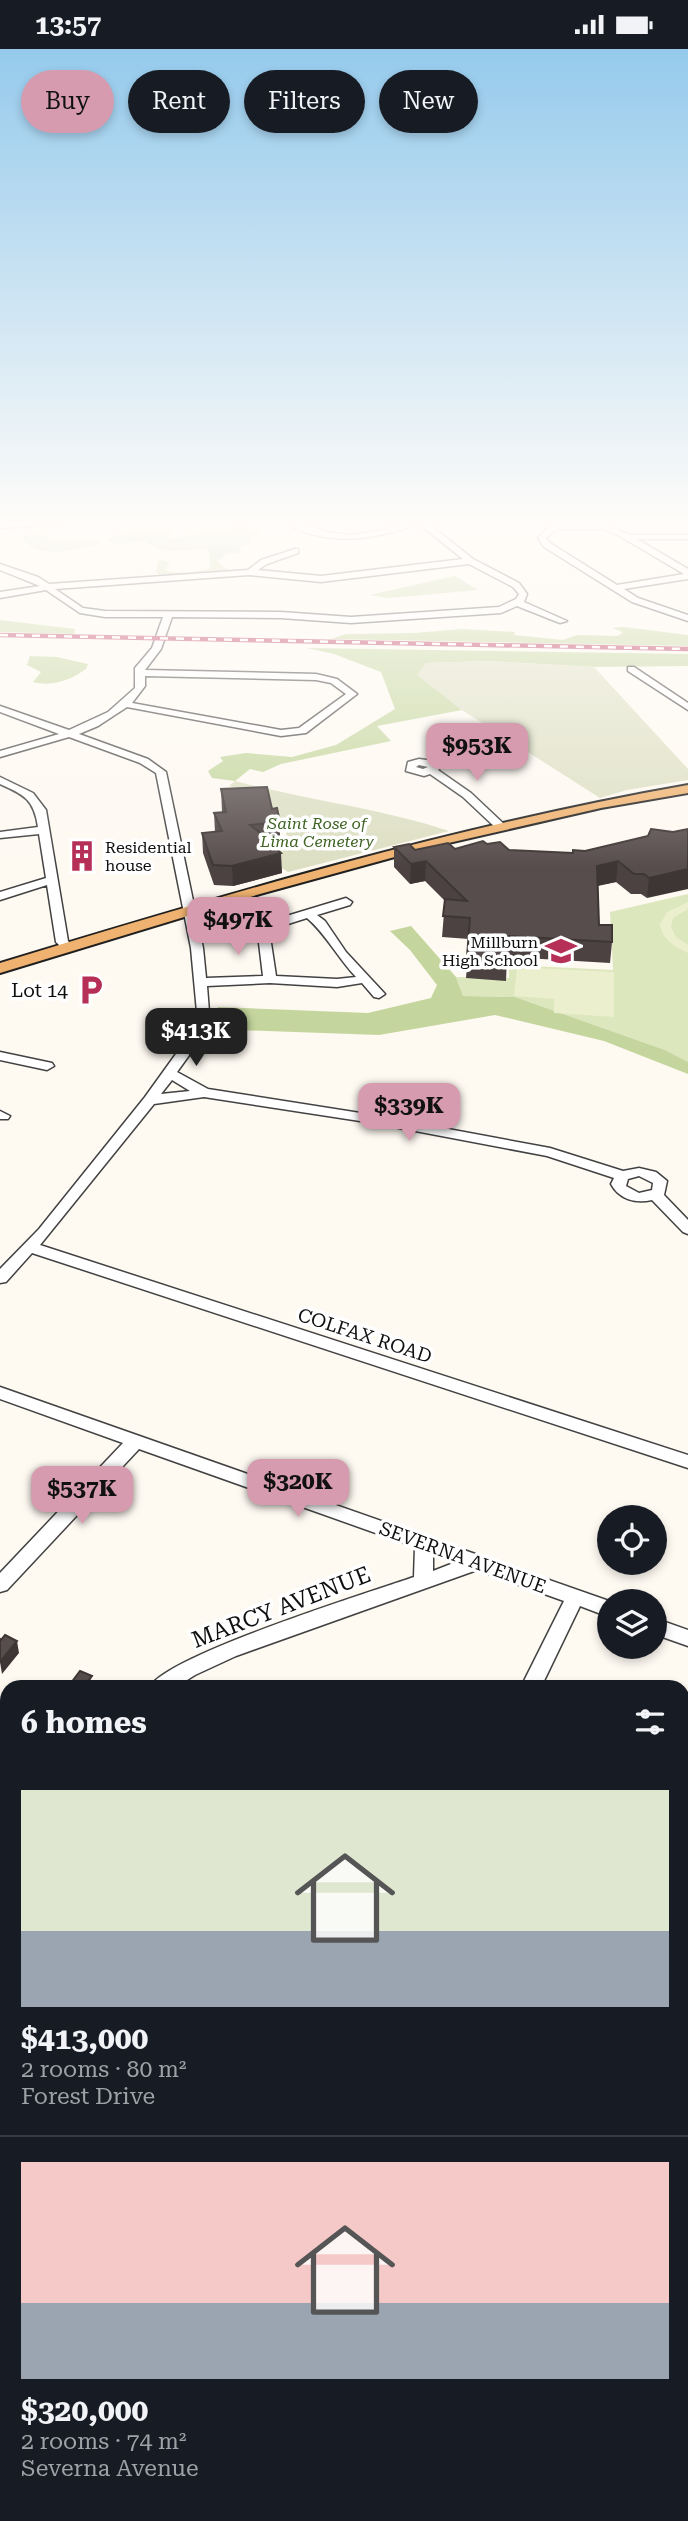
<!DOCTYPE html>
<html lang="en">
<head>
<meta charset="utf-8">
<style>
  :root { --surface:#171b24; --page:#242831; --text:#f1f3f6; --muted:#9ea1a6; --line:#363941; --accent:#d69bae }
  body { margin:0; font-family:"Roboto Serif",serif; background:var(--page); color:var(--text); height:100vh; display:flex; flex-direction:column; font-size:26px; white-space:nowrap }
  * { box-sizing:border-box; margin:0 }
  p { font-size:23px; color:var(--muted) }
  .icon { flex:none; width:38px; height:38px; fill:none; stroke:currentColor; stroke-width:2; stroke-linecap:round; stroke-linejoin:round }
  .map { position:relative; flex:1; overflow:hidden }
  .details { position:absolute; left:0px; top:1631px; width:690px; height:842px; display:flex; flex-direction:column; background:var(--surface); border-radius:21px 21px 0 0; box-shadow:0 4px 10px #0003 }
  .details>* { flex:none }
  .guide { position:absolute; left:21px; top:21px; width:648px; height:63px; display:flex; gap:14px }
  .fabs { position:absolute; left:597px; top:1456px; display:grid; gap:14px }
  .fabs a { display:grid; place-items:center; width:70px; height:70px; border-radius:50%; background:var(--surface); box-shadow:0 4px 10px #0003; font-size:35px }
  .price { position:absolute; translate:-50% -60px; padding:0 16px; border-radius:14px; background:var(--accent); color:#111; font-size:23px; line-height:46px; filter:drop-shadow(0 2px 4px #0008) }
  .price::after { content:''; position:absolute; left:50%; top:42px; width:21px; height:16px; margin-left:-10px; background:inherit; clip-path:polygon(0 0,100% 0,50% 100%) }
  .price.selected { background:#222; color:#fff }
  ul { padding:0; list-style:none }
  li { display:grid; align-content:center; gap:14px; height:371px; padding:0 21px }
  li+li { border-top:2px solid var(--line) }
  li span { display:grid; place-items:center; height:217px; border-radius:0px; color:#555 }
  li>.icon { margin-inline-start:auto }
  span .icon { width:126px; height:126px; fill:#fffc; stroke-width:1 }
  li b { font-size:30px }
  h2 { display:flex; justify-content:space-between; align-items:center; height:84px; padding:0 21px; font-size:30px }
  .chip { padding:0 24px; border-radius:32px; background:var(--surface); box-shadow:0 4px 10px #0003; font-size:24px; line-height:63px }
  .chip.selected { background:var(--accent); color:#111 }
  .status { display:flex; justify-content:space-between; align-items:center; height:49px; padding:0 35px; background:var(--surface); direction:ltr }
  .status svg { height:19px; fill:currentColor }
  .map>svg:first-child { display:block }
</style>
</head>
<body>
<div class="status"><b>13:57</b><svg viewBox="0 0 49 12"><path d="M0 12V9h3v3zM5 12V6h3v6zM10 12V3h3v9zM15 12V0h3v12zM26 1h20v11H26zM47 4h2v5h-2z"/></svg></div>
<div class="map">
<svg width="688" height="2472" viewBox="0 0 688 2472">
  <rect width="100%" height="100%" fill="#fef9f1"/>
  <path fill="#dce7bd" d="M688 845V1013L665 1001 515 948 463 947 456 928 509 929V916L613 921 610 863Z"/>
  <path fill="#c4d69d" d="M231 477H249L262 484 252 488 250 494 239 498 241 504C231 504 224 504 218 513L228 521 160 527 156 522 159 511 170 513 165 521C179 526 197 523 210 519L209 503 205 500C186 501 160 507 146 492L117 495 107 491C128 479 151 483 174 483L167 487 169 490C185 490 185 487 197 483 212 479 217 487 231 477Z
    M44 486 49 491 95 490 101 495C75 499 37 514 21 487Z
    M455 527 478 541 389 549 369 546Z
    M0 571 75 580 74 585 0 583Z
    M624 578 688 586V597L331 590 346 585 414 584 462 580 515 583 514 586 563 591 577 586 618 587 623 583 612 579Z
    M307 599 688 605V617L594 618 488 612 426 614 418 626 462 661 377 677 391 692 281 715 263 723 250 720 235 732 212 729 208 722 223 712 220 708 246 704 292 708 336 696 395 660 381 623 334 605Z
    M30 607 57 608 88 615 86 620C70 631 53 638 33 633L41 623 27 616Z
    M411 877 456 928 463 947 515 948 665 1001 688 1013V1025L604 992 495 966 379 986 210 980 218 958 368 964 431 949 437 936 410 901 390 882Z"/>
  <path fill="#dddfc3" d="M488 612 594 618 688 720V731L627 741 600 749 462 661 417 626 426 614Z
    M235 732C306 751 379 759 449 782L288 823 273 813 260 796 282 794 281 789 286 787 287 782 279 780 250 742 229 737Z"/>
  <path fill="#ebefce" d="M688 853V860L673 869 671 878 676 888 688 896V904C674 897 662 891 660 875L667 863Z
    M517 918 614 923V968L554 964V950L514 947Z"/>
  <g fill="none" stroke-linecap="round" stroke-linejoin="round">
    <defs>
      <path id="minor" d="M50 472H104L0 479V475Z
        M281 472H293L326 483 352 486 379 482 412 472H425L473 510 519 534 527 545 524 553 567 572 560 574 517 557 501 564 351 574 281 569 172 568 161 600 145 621 316 625 337 630 357 645 306 684 281 687 127 658 98 677 79 685 148 710 166 723 203 899 206 929 263 927 259 894 263 879 280 869 346 849 352 853 350 856 317 866 325 872 346 903 385 945 379 949 374 948 362 934 337 938 270 934 207 937 209 963 195 998 177 1023 208 1040 373 1066 550 1099 623 1122 639 1119 656 1123 667 1132 664 1146 688 1171V1185L683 1183 652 1151C635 1155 619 1150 611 1135L614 1129 547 1107 373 1074 204 1048 154 1055 40 1196 688 1406V1419L32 1204 6 1233 0 1234V1220L39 1180 145 1048 181 998 197 963 191 899 156 724 140 714 69 688 0 708V702L59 685 0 663V657L69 681 108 663 135 639V619L152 599 163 568H105L80 564 46 541 0 549V543L40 537 0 521V515L38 528 49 535 248 521 261 511 295 500H298V504L267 515 258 521 321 527 463 510 419 475C372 491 326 499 281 472ZM469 515 513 538 519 545 516 550 499 558 351 568 281 563 105 562 83 559 55 540 249 526 321 533ZM145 627 316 631 331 634 346 645 299 679 281 681 132 654 145 637ZM307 869C326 885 338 909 356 928L337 930 276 927 271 894 273 884 288 875ZM172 1031 190 1042 161 1045ZM639 1127 653 1134 652 1141 639 1144 626 1137 628 1130Z
        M551 476H605L630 486H688V490H637L688 520V530L624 540 638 549 688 566V572L632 553 544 498 538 489ZM556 480H604L618 486 684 525 617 536 550 494 546 489Z
        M628 618H634L688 654V661L628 622Z
        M419 710 434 712 440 719 438 721 471 744 505 776V780H497L463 748 430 725 424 727 406 722 408 713ZM419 716 428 718 423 720 416 718Z
        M0 728 33 744 46 761 68 892 74 898 72 901H64L56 893 47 836 0 851V843L46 829 39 785 0 789V783L38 778C34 751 25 746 0 735Z
        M0 1003 52 1014 54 1017 47 1021 0 1011Z
        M0 1062 10 1067 8 1070H0Z
        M0 1338 609 1552V1568L580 1557 541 1638H521L564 1552 477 1521 236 1607 195 1626 176 1638H150C166 1607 370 1543 414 1528L415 1498 139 1400 7 1541 0 1543V1524L123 1394 0 1350ZM433 1505 456 1513 433 1522Z
        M654 1569 688 1581V1597L654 1585Z
        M688 1811V1843L682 1845V1813Z
        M682 1991 688 1993V2017L682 2014Z
        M7 2128V2159L0 2162V2131Z"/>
      <path id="major" d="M688 736V744L601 759 431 798 260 845 0 924V914C227 845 454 777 688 736Z
        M0 1669 7 1672V1695L0 1692Z
        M682 2125 688 2127V2159L682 2157Z"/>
      <path id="highway" d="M682 2166H688V2202L682 2203Z
        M7 2240V2278L0 2279V2241Z
        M688 2240V2278L682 2279V2241Z
        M7 2326V2366L0 2367V2327Z
        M688 2334V2374L682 2375V2335Z
        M7 2405V2445L0 2446V2406Z
        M688 2417V2457L682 2458V2418Z
        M59 2466H126L123 2472H56Z
        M462 2466H537L534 2472H459Z"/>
    </defs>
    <use href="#minor" stroke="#424242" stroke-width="3"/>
    <use href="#major" stroke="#202020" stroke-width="4"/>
    <use href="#highway" stroke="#202020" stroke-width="3"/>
    <use href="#minor" fill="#fff" fill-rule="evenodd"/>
    <use href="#major" fill="#efb270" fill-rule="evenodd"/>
    <use href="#highway" fill="#eb8163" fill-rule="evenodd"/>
    <defs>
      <path id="rail" d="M0 586 688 600"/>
    </defs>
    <use href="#rail" stroke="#b62f56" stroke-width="4.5"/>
    <use href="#rail" stroke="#fff" stroke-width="2.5" stroke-dasharray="8" stroke-linecap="butt"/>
  </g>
  <path fill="#4b4241" d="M221 740 272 760 280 773V793L273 794 279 802 282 824 233 837 214 836 203 804 202 784 215 783 214 764 222 763Z
    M673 783 647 849 641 845H631L616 833 598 837 599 876 612 893 610 914 507 908 506 932 466 929 469 890 442 888 445 852 425 832 410 835 394 818V798L415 801 455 800 487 795 509 801 572 804 573 801 585 802Z"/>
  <path fill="#3d3635" d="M279 798V804H281L282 824 233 837 232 817Z
    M426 812 425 832 410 835 411 815Z
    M618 812 616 833 595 837 597 817Z
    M688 820V840L647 849 649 829Z
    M17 1592 19 1604 2 1625 0 1613Z"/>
  <path fill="#574d4c" stroke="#3d3635" stroke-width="2" d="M267 738 272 760 277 759 280 773 250 776 279 798 275 799 281 804 232 817 213 816 202 784 222 782 214 764 226 763 221 740Z
    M651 780 673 783 688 780V820L649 829 644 825H634L618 812 597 817 599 876H612V893L508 887 507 910 467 908 470 869 443 867 445 850 467 852 426 812 411 815 394 798 409 795 415 801 448 794 455 800 483 792 487 795 500 793 509 801 573 804V801L585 802 648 787Z
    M5 1586 17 1592 0 1613V1590L1 1591Z
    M80 1622 92 1627 89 1631 97 1635 95 1638H68Z"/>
  <linearGradient id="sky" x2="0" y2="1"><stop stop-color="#95caec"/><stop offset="0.58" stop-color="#fffcf9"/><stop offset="1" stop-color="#fffcf9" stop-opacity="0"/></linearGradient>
  <rect width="688" height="818" fill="url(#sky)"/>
  <defs>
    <symbol id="building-bare" viewBox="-9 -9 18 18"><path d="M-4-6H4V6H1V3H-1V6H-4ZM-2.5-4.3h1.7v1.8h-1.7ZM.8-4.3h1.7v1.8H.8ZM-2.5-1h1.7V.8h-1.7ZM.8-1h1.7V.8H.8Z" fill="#b62f56" stroke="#fff" stroke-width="2.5" paint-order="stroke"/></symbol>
    <symbol id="school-bare" viewBox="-9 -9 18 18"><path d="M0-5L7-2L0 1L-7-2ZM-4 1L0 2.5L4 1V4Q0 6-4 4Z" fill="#b62f56" stroke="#fff" stroke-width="2.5" paint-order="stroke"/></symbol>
    <symbol id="parking-bare" viewBox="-9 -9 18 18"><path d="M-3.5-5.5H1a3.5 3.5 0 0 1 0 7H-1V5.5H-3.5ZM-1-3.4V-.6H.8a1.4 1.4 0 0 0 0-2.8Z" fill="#b62f56" stroke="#fff" stroke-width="2.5" paint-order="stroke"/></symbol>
  </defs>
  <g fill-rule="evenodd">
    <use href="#building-bare" x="60" y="785" width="44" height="44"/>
    <use href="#school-bare" x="539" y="880" width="44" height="44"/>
    <use href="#parking-bare" x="69" y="919" width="44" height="44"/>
  </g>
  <g text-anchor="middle" stroke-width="7" stroke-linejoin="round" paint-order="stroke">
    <g font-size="16" font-style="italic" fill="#3f6323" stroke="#fff">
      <text x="317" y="780">Saint Rose of<tspan x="317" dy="18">Lima Cemetery</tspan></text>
    </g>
    <g font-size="16" fill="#0f0f0f" stroke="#fff" text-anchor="start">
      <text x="105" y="804">Residential<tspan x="105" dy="18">house</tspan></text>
      <text x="538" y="899" text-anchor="end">Millburn<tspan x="538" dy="18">High School</tspan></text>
    </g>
    <g font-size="19" fill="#0f0f0f" stroke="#fff" text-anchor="end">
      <text x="68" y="948">Lot 14</text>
    </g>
    <g font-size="19" fill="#0f0f0f" stroke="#fff">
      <text transform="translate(365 1286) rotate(18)" y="7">COLFAX ROAD</text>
      <text transform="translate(463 1508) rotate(20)" y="7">SEVERNA AVENUE</text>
    </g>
    <g font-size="23" fill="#0f0f0f" stroke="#fff">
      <text transform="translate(281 1558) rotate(-21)" y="8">MARCY AVENUE</text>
    </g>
  </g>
</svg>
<div class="fabs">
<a><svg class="icon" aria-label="locate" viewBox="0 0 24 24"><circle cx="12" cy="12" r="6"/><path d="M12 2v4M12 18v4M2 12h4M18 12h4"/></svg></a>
<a><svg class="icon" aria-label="layers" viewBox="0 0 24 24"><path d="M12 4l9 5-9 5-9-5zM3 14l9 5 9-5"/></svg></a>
</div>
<b class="price" style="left:477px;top:734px">$953K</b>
<b class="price" style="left:238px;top:908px">$497K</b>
<b class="price selected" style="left:196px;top:1019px">$413K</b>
<b class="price" style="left:409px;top:1094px">$339K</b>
<b class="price" style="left:298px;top:1470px">$320K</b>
<b class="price" style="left:82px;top:1477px">$537K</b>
<div class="guide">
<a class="chip selected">Buy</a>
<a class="chip">Rent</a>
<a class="chip">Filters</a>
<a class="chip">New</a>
</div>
<section class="details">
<h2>6 homes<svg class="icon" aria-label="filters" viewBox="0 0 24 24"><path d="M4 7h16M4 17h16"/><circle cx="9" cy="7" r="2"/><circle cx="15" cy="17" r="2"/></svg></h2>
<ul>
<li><span style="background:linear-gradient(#dfe7d0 65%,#9aa5b1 0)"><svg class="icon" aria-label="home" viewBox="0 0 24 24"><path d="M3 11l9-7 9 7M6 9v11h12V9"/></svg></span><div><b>$413,000</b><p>2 rooms · 80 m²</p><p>Forest Drive</p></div></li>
<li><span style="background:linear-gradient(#f6c9c9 65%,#9aa5b1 0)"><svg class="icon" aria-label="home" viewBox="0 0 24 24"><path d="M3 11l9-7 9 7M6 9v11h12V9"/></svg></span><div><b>$320,000</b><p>2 rooms · 74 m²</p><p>Severna Avenue</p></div></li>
</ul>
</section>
</div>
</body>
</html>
